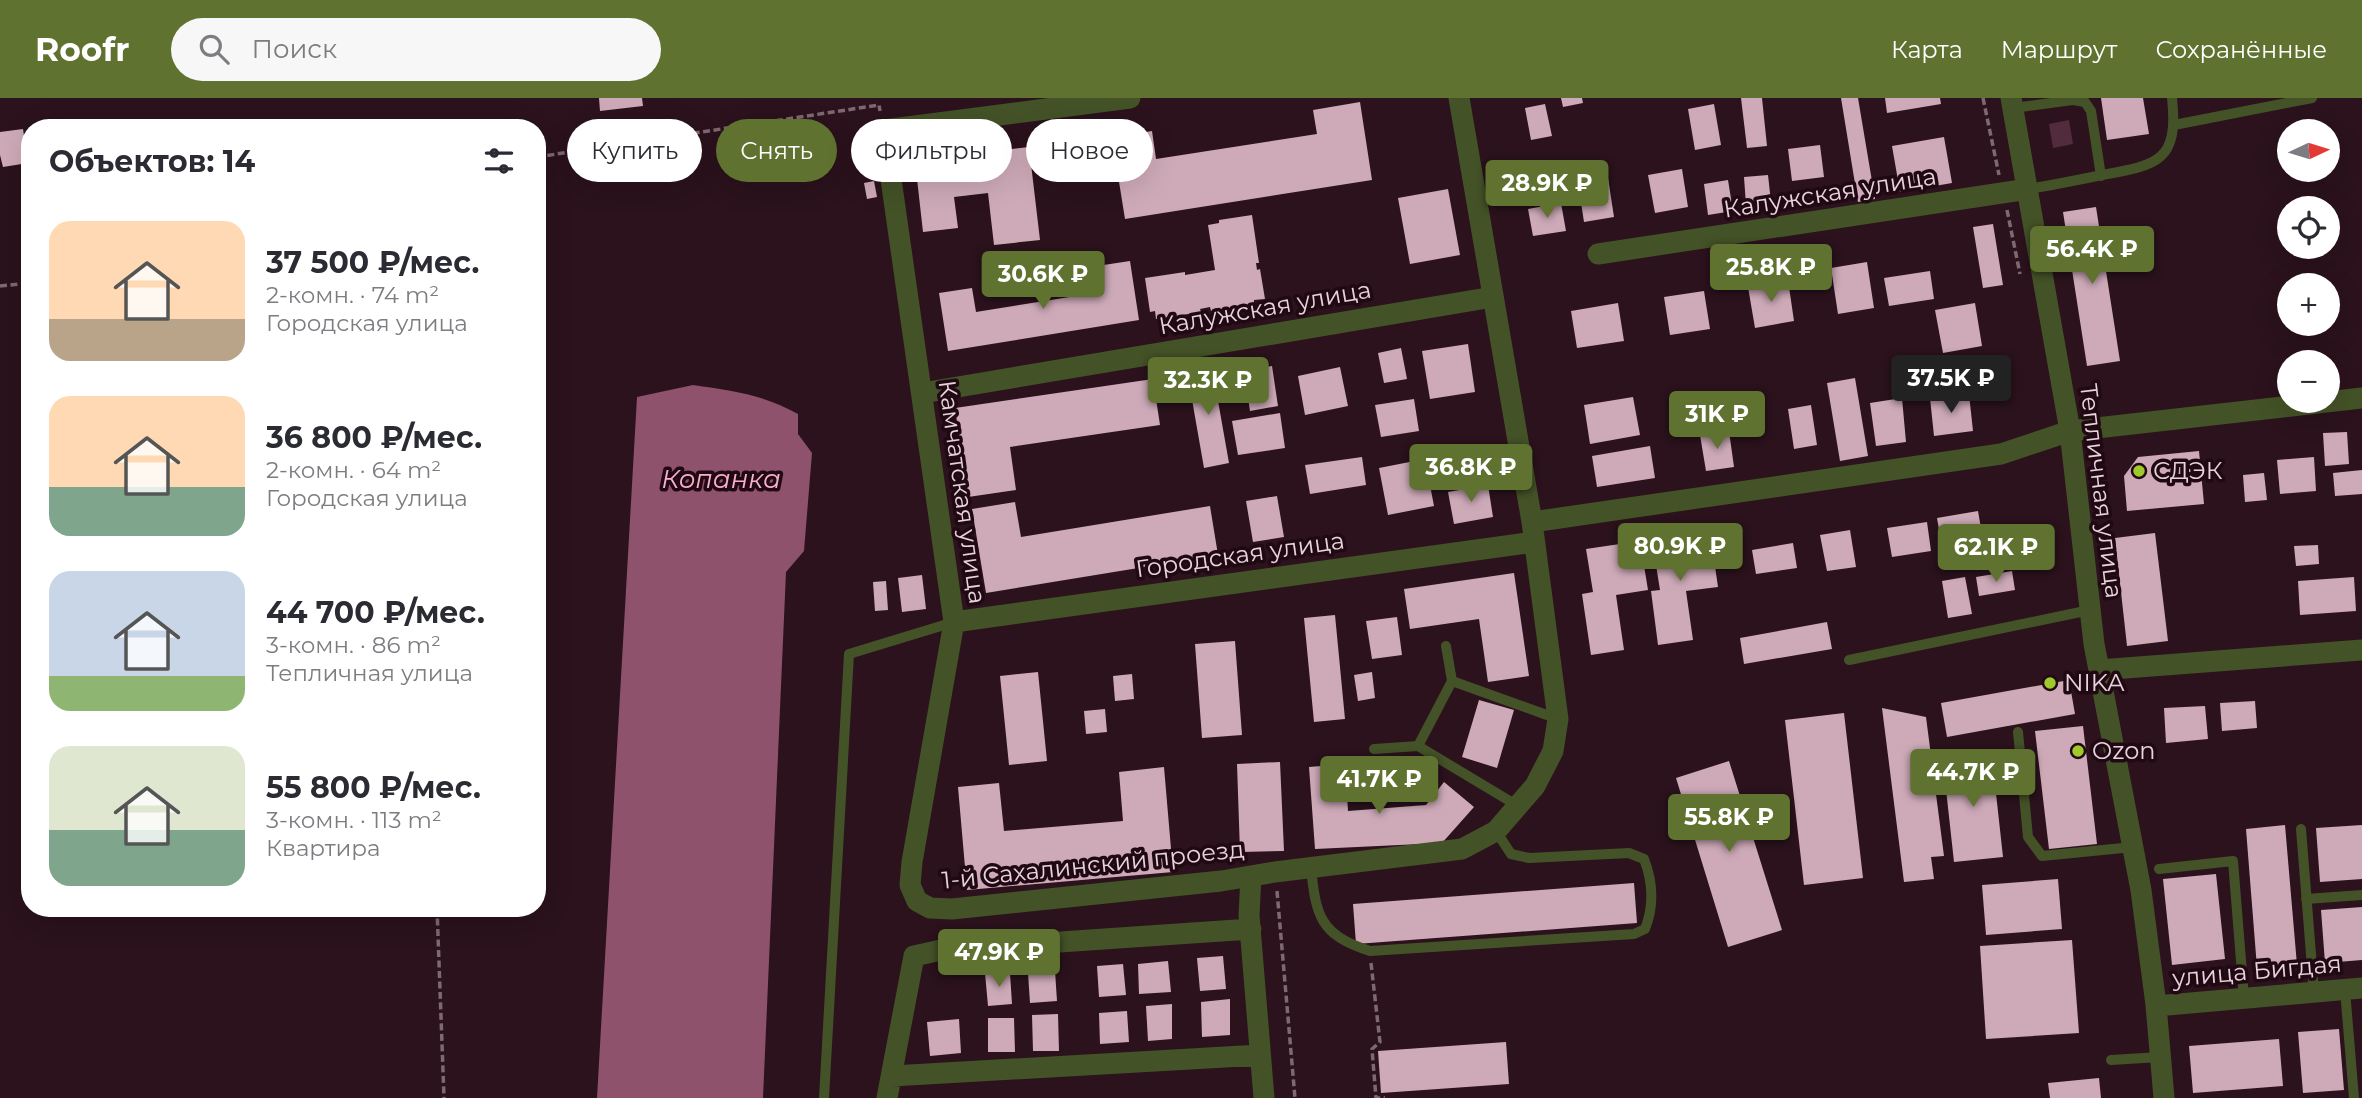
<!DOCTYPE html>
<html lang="ru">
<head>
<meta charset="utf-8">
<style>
  :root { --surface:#fff; --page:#f7f7f7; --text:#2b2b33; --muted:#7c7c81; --accent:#607230 }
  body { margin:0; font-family:Montserrat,sans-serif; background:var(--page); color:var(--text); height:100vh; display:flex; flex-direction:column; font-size:26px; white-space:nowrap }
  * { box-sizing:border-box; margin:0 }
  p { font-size:23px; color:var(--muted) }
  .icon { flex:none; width:38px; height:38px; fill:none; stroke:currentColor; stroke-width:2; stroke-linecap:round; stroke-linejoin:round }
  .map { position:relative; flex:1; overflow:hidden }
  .side { position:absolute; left:21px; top:21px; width:525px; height:798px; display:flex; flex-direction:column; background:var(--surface); border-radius:28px; box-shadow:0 7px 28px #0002 }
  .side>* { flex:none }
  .top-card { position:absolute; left:567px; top:21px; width:665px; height:63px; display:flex; gap:14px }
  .needle { width:46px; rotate:86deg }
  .buttons { position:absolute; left:2277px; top:21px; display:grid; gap:14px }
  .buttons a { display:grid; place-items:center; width:63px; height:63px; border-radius:50%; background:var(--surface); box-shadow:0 7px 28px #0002; font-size:35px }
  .price { position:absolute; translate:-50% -60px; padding:0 16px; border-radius:7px; background:var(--accent); color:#fff; font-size:23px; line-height:46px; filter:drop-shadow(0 2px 4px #0008) }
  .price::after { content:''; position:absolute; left:50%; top:42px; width:21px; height:16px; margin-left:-10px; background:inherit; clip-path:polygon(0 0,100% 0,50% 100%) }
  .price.current { background:#222; color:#fff }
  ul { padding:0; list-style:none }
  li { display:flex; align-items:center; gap:21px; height:175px; padding:0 28px }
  li span { display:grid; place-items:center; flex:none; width:196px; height:140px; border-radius:21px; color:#555 }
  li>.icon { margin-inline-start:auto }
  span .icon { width:84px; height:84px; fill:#fffc; stroke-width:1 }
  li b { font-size:30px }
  h2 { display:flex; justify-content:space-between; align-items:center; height:84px; padding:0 28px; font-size:30px }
  .chip { padding:0 24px; border-radius:32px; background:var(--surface); box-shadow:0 7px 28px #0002; font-size:24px; line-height:63px }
  .chip.current { background:var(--accent); color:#fff }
  header { display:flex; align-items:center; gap:42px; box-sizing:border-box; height:98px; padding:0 35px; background:var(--accent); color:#fff }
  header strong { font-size:33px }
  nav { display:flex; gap:38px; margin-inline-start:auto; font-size:24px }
  .search { width:490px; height:63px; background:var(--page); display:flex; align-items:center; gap:18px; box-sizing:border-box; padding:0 24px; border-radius:38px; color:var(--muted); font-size:26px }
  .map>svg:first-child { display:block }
</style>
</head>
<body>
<header>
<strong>Roofr</strong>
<div class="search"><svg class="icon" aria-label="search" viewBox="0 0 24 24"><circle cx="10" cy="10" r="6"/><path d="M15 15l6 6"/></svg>Поиск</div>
<nav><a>Карта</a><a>Маршрут</a><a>Сохранённые</a></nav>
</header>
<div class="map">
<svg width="2362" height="1000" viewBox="0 0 2362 1000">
  <rect width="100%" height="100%" fill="#2b121d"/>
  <path fill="#522b3c" d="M2069 22 2073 46 2053 50 2049 26Z"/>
  <path fill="#8f526c" d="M693 287C733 293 762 296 798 316V336L812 355 804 453 786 474 763 1000H597L637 299Z"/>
  <path fill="#ceaab8" d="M599 0H642L643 8 600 13Z
    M1561 0H1582L1583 5 1563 9Z
    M1741 0H1762L1767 48 1747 50Z
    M1841 0H1858L1875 101 1858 104Z
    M1885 0H1940L1941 6 1887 15Z
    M2101 0H2143L2149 36 2107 42Z
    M1360 4 1372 82 1125 121 1112 40 1152 33 1156 61 1317 36 1313 12Z
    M1545 6 1552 38 1531 42 1525 10Z
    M1714 6 1721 47 1695 52 1688 11Z
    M23 31 28 65 3 69 0 57V34Z
    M1944 39 1952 85 1900 94 1892 48Z
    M1820 47 1824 79 1792 83 1788 51Z
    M1029 49 1040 142 994 147 988 95 954 99 958 130 923 134 915 63Z
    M1682 71 1688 109 1655 115 1648 77Z
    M1768 77 1771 104 1746 107 1744 79Z
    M1608 80 1614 119 1584 124 1578 85Z
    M1728 82 1733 113 1708 117 1704 86Z
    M874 83 877 99 867 101 864 85Z
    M1448 91 1460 157 1410 166 1398 100Z
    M1561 105 1566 133 1533 138 1528 111Z
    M2096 109 2120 263 2087 268 2063 114Z
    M1252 117 1259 165H1256L1257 172 1260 171 1265 201 1254 202V206L1211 213 1210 209 1200 211 1201 214 1156 221 1155 213 1150 214 1145 180 1185 174V177L1215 172 1208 127 1219 125V122Z
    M1993 126 2003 187 1983 190 1973 129Z
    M1130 163 1139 222 948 253 939 195 972 190 976 214 1082 197 1077 171Z
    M1867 164 1874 210 1838 216 1831 170Z
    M1930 173 1934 201 1889 208 1884 180Z
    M1788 182 1794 223 1755 230 1748 189Z
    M1704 193 1710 231 1670 237 1664 199Z
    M1618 205 1624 243 1577 250 1571 213Z
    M1975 205 1982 248 1943 255 1935 212Z
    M1468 246 1475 294 1430 301 1422 253Z
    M1401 250 1407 281 1384 285 1378 255Z
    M1272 268 1278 308 1250 313 1244 273Z
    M1212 269 1229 365 1204 370 1187 273Z
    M1340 269 1348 308 1305 317 1298 278Z
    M1855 280 1868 358 1840 363 1827 285Z
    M1153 281 1160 327 1010 349 1016 392 968 399 955 310Z
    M1969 296 1973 333 1934 338 1930 300Z
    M1633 299 1640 337 1590 346 1584 307Z
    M1902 300 1906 344 1876 348 1870 305Z
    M1414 301 1419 333 1381 339 1375 307Z
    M1811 307 1817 347 1794 351 1788 311Z
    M1280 315 1285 350 1238 357 1232 323Z
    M1729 333 1734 369 1706 373 1700 337Z
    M2347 334 2349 366 2325 368 2323 335Z
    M1492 346 1496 371 1457 378 1453 353Z
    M1650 348 1655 380 1597 389 1592 358Z
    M2199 353 2204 406 2127 413 2124 378 2138 359Z
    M1362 359 1366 387 1310 396 1305 367Z
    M2314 359 2316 393 2280 396 2277 362Z
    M1425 361 1434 408 1388 417 1379 370Z
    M2362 372V396L2335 398 2333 375Z
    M2264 375 2267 402 2245 404 2243 377Z
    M1488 387 1493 419 1454 426 1448 394Z
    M1277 398 1284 439 1253 444 1246 403Z
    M1015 404 1021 439 1210 408 1218 457 986 495 972 411Z
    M1978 413 1982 436 1941 443 1937 420Z
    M1927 424 1931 453 1892 459 1887 430Z
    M1850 432 1856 469 1827 473 1820 437Z
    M1710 434 1718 489 1686 493 1693 542 1658 547 1651 493 1660 492 1652 442Z
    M2155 435 2168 543 2127 548 2115 440Z
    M1640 443 1648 492 1616 497 1624 552 1591 557 1582 496 1593 494 1586 451Z
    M1793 445 1797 470 1756 476 1752 452Z
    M2318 447 2319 466 2296 468 2294 448Z
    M1978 448 1981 467 1950 472 1946 453Z
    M2012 473 2015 492 1979 498 1976 479Z
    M1514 475 1529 578 1488 584 1479 521 1410 531 1404 491Z
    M922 477 926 511 902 514 898 480Z
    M1965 479 1972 516 1948 520 1942 483Z
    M2354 479 2356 513 2300 517 2298 483Z
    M886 483 888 512 875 513 873 484Z
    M1335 517 1345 621 1314 624 1304 520Z
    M1397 519 1402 557 1372 561 1366 523Z
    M1827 524 1832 551 1744 566 1740 540Z
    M1235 543 1242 637 1202 640 1195 546Z
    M1038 574 1047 663 1009 667 1000 578Z
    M1372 574 1375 600 1358 603 1354 577Z
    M1132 576 1134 601 1115 603 1113 578Z
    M2069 582 2075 616 1947 639 1941 605Z
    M1479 602 1514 612 1497 670 1462 659Z
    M2255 603 2257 630 2222 633 2220 605Z
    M2205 608 2208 641 2166 645 2164 610Z
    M1882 610 1926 619 1944 758 1931 759 1934 781 1904 784Z
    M1105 611 1107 634 1086 636 1084 613Z
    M1844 615 1863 780 1804 787 1785 622Z
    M2083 628 2097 746 2049 751 2035 633Z
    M1992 659 2003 759 1954 764 1943 664Z
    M1729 663 1782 832 1728 849 1676 680Z
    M1280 664 1284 753 1240 754 1237 666Z
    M1345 666 1348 713 1426 707 1444 684 1474 709 1442 745 1315 751 1309 669Z
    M1164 669 1173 774 967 792 958 689 999 685 1004 733 1123 723 1119 674Z
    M2285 727 2297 867 2257 870 2246 731Z
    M2362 727V781L2320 784 2316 730Z
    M2216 776 2225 861 2172 867 2163 781Z
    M2058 781 2062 831 1986 837 1982 787Z
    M1634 785 1637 825 1356 846 1353 806Z
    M2362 809V862L2325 865 2321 812Z
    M2072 842 2079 935 1986 941 1980 848Z
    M1223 858 1226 891 1200 893 1197 860Z
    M1168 863 1171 894 1139 896 1138 866Z
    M1123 866 1126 897 1099 899 1097 868Z
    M1055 873 1057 903 1030 905 1028 875Z
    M985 875H1010L1012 906 988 908Z
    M1230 901V937L1202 939 1201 904Z
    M1172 906V941L1148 943 1146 908Z
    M1127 913 1129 944 1100 946 1099 915Z
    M1058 916 1059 953H1033L1032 917Z
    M988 920H1014L1015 954H988Z
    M959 921 961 955 930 958 927 924Z
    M2339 931 2344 992 2303 995 2298 934Z
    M2279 941 2283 988 2193 995 2189 948Z
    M1506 944 1509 986 1381 995 1378 953Z
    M2099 980 2101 1000H2050L2048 985Z"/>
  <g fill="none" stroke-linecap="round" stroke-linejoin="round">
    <path stroke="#7e6871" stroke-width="3.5" stroke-dasharray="7 3.5" stroke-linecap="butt" d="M1983 0 1999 77
      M537 59 879 7 880 13
      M2007 112 2020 176
      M0 188 30 185
      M1277 793 1295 1000
      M437 810 444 1000
      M1371 865 1380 944 1372 951 1376 1000H1385"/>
    <path stroke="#445227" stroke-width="10" d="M2013 10 2073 2 2085 4 2091 13 2101 78
      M2174 27 2312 0
      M2028 91C2053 87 2078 82 2102 77 2157 67 2179 64 2172 0
      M1446 548 1452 583
      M1849 562 2090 512
      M2018 634 2028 739 2042 758 2133 749
      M1374 651 1418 648
      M1518 708 1418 648 1452 583 1558 621
      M2301 731 2314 894
      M1311 770C1316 818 1320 837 1370 853L1634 836 1645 831C1654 808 1653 784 1644 761L1629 755 1529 760 1511 756 1496 733
      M2159 771 2233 763 2244 900
      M2306 801 2362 797
      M2345 892 2354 1000
      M2111 962 2160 959
      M824 1000 849 556 954 524"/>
    <path stroke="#445227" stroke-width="21" d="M1130 0 884 32 954 524 912 764 910 787 917 803 930 810 952 811 1221 783 1275 774 1462 751 1496 733 1535 688 1553 653 1558 621 1532 424 1459 0
      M2011 0 2070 333 2094 546 2141 792 2156 907 2164 1000
      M1598 156 2028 91
      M922 295 1493 199
      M1532 424 2001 356 2070 333 2362 300
      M954 524 1534 444
      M2099 572 2362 552
      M1251 778 1249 817 1264 1000
      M2156 908 2362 890
      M892 978 1260 957
      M887 1000 914 858 941 852 1251 831"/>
  </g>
  <g fill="#a0c92c" stroke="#210914" stroke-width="2.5">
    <circle cx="2139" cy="373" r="7"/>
    <circle cx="2050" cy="585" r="7"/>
    <circle cx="2078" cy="653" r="7"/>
  </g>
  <g text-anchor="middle" stroke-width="7" stroke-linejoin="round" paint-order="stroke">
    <g font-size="24" fill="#e7d4db" stroke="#210914">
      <text transform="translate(1830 95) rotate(-9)" y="8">Калужская улица</text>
      <text transform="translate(1265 210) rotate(-10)" y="8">Калужская улица</text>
      <text transform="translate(2101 393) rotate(83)" y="8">Тепличная улица</text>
      <text transform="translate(962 394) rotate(82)" y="8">Камчатская улица</text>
      <text transform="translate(1240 457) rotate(-8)" y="8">Городская улица</text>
      <text transform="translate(1093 767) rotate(-6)" y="8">1-й Сахалинский проезд</text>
      <text transform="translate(2257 873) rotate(-5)" y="8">улица Бигдая</text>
    </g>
    <g font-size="24" fill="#e7d4db" stroke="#210914" text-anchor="start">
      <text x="2153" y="381">СДЭК</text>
      <text x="2064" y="593">NIKA</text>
      <text x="2092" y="661">Ozon</text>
    </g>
    <g font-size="26" font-style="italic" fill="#f8aecc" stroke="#210914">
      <text x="721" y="390">Копанка</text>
    </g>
  </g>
</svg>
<div class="buttons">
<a><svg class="needle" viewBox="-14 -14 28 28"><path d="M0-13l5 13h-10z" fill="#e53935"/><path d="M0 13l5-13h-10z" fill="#7c7c81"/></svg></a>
<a><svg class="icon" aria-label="locate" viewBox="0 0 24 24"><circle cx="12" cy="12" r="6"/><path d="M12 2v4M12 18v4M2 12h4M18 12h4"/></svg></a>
<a>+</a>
<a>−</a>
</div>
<b class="price" style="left:1547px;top:122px">28.9K ₽</b>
<b class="price" style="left:2092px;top:188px">56.4K ₽</b>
<b class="price" style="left:1771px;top:206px">25.8K ₽</b>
<b class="price" style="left:1043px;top:213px">30.6K ₽</b>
<b class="price current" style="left:1951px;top:317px">37.5K ₽</b>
<b class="price" style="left:1208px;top:319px">32.3K ₽</b>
<b class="price" style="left:1717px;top:353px">31K ₽</b>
<b class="price" style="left:1471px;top:406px">36.8K ₽</b>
<b class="price" style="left:1680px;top:485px">80.9K ₽</b>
<b class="price" style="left:1996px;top:486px">62.1K ₽</b>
<b class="price" style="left:1973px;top:711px">44.7K ₽</b>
<b class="price" style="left:1379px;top:718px">41.7K ₽</b>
<b class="price" style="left:1729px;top:756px">55.8K ₽</b>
<b class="price" style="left:999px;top:891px">47.9K ₽</b>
<div class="top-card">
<a class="chip">Купить</a>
<a class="chip current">Снять</a>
<a class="chip">Фильтры</a>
<a class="chip">Новое</a>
</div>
<section class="side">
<h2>Объектов: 14<svg class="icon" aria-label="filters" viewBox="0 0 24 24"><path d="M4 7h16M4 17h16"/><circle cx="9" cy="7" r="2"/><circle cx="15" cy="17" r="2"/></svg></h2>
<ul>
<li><span style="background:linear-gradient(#ffd9b3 70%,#b9a48a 0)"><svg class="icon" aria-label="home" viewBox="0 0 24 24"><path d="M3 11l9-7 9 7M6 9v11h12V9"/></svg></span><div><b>37 500 ₽/мес.</b><p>2-комн. · 74 m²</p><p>Городская улица</p></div></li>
<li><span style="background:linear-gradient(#ffd9b3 65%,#7fa58c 0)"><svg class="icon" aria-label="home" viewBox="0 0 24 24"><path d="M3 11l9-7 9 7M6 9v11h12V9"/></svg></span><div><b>36 800 ₽/мес.</b><p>2-комн. · 64 m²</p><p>Городская улица</p></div></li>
<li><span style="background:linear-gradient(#c9d6e8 75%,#8fb573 0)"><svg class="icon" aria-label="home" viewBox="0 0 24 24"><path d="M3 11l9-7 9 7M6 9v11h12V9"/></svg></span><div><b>44 700 ₽/мес.</b><p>3-комн. · 86 m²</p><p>Тепличная улица</p></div></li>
<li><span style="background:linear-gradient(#dfe7d0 60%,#7fa58c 0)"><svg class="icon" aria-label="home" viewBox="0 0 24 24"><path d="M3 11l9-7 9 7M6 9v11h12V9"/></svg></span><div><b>55 800 ₽/мес.</b><p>3-комн. · 113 m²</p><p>Квартира</p></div></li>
</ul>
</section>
</div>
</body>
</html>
